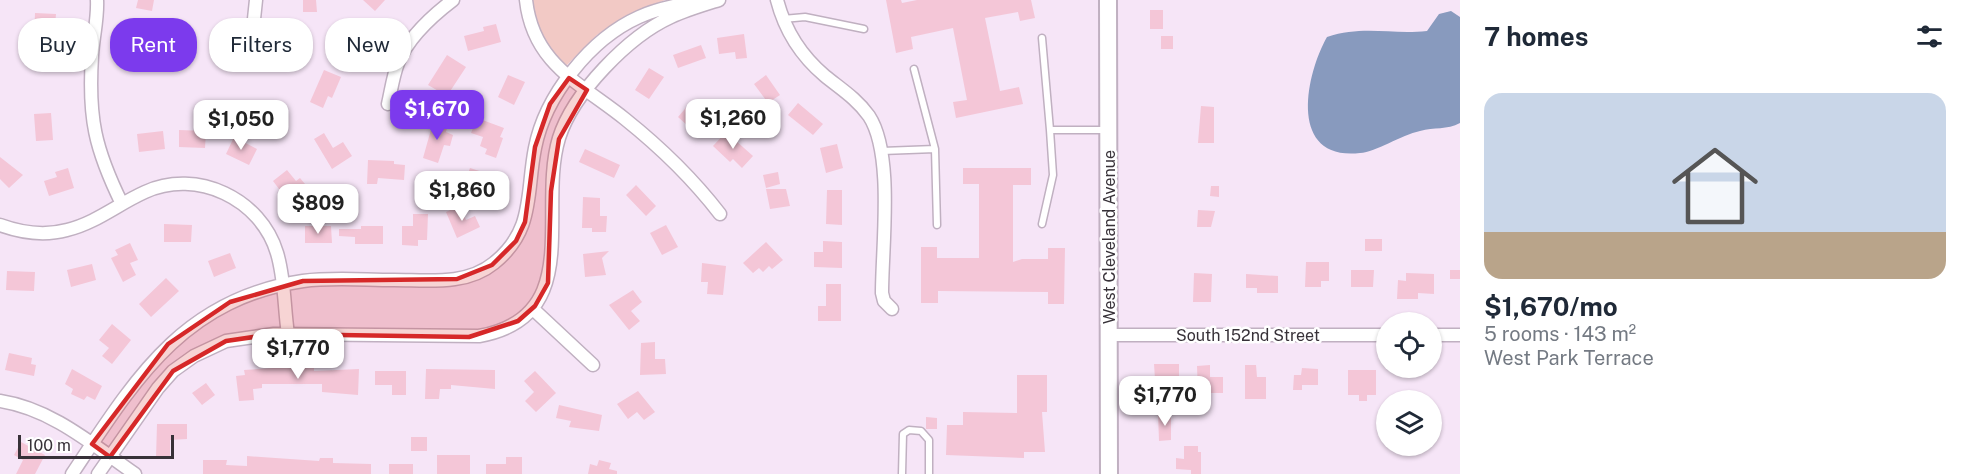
<!DOCTYPE html>
<html lang="en">
<head>
<meta charset="utf-8">
<style>
  :root { --surface:#fff; --page:#f2f2f3; --text:#1f2937; --muted:#747a83; --line:#e0e1e3; --accent:#7c3aed }
  body { margin:0; font-family:"Public Sans",sans-serif; background:var(--page); color:var(--text); height:100vh; display:flex; flex-direction:column; font-size:22px; white-space:nowrap }
  * { box-sizing:border-box; margin:0 }
  p { font-size:20px; color:var(--muted) }
  .icon { flex:none; width:33px; height:33px; fill:none; stroke:currentColor; stroke-width:2; stroke-linecap:round; stroke-linejoin:round }
  .map { position:relative; flex:1; overflow:hidden }
  .panel { display:flex; flex-direction:column; background:var(--surface); width:510px }
  .panel>* { flex:none }
  .top-card { position:absolute; left:18px; top:18px; width:570px; height:54px; display:flex; gap:12px }
  .controls { position:absolute; left:1376px; top:312px; display:grid; gap:12px }
  .controls a { display:grid; place-items:center; width:66px; height:66px; border-radius:50%; background:var(--surface); box-shadow:0 2px 4px #0004; font-size:30px }
  .scale { position:absolute; left:18px; bottom:15px; width:156px; box-sizing:border-box; padding-left:6px; border:3px solid #373138; border-top:0; font-size:16px; line-height:21px; white-space:nowrap; color:#373138; -webkit-text-stroke:4px #fff; paint-order:stroke }
  .price { position:absolute; translate:-50% -51px; padding:0 14px; border-radius:12px; background:#fff; color:#222; font-size:20px; line-height:39px; filter:drop-shadow(0 2px 3px #0008) }
  .price::after { content:''; position:absolute; left:50%; top:36px; width:18px; height:14px; margin-left:-9px; background:inherit; clip-path:polygon(0 0,100% 0,50% 100%) }
  .price.on { background:var(--accent); color:#fff }
  ul { padding:0; list-style:none }
  li { display:grid; align-content:center; gap:12px; height:318px; padding:0 24px }
  li+li { border-top:2px solid var(--line) }
  li span { display:grid; place-items:center; height:186px; border-radius:18px; color:#555 }
  li>.icon { margin-inline-start:auto }
  span .icon { width:108px; height:108px; fill:#fffc; stroke-width:1 }
  li b { font-size:26px }
  h2 { display:flex; justify-content:space-between; align-items:center; height:72px; padding:0 24px; font-size:26px }
  .chip { padding:0 21px; border-radius:24px; background:var(--surface); box-shadow:0 2px 4px #0004; font-size:21px; line-height:54px }
  .chip.on { background:var(--accent); color:#fff }
  main { display:flex; flex:1; min-height:0 }
  .map>svg:first-child { display:block }
</style>
</head>
<body>
<main>
<div class="map">
<svg width="1460" height="474" viewBox="0 0 1460 474">
  <rect width="100%" height="100%" fill="#f6e5f7"/>
  <path fill="#f2c9c5" d="M531 0H665L625 16 597 35 567 65 562 64 538 32Z"/>
  <path fill="#889abe" d="M1451 11 1460 17V123C1447 130 1434 127 1420 131 1401 135 1376 152 1360 153 1288 161 1305 76 1327 37 1364 25 1391 35 1427 31L1439 14Z"/>
  <path fill="#f4c6d7" d="M138 0H154L152 11 136 8Z
    M303 0H316L317 12H303Z
    M363 0H385L375 11Z
    M886 0H901L902 3 917 0H1031L1035 18 1020 21 1018 12 985 18 1000 91 1019 87 1023 104 956 118 953 102 967 100 953 28 911 37 913 49 896 53Z
    M1150 10H1163V29H1150Z
    M35 13 56 14 55 25 50 24V41H34Z
    M354 24 369 30 355 62 340 56Z
    M496 24 501 42 468 51 464 36 484 31 483 27Z
    M135 25 150 26 148 43H153L152 52 147 51 146 59 128 58 130 35H134Z
    M744 34 747 58 736 59 735 52 719 54 717 38Z
    M1161 36H1173V49H1161Z
    M701 45 706 58 678 68 673 55Z
    M447 55 466 67 447 96 428 85Z
    M649 68 664 77 649 99 635 90Z
    M324 70 341 77 332 98 328 96 323 108 310 102Z
    M508 75 525 82 514 105 498 97Z
    M766 75 780 95 768 103 754 84Z
    M690 103 701 114 706 109 714 117 698 135 678 117Z
    M798 103 823 124 813 135 788 115Z
    M1201 106 1214 107V143H1198Z
    M51 113 53 140 36 141 34 114Z
    M477 118 504 128 500 137 503 138 496 158 485 154 487 149 480 146 483 137 471 133Z
    M434 119 448 124 446 132 453 135 450 146 444 145 438 163 423 158Z
    M179 130 206 131 205 148 179 147Z
    M163 131 165 149 139 152 137 134Z
    M726 132 753 156 742 168 733 159 730 162 713 146Z
    M324 133 333 148 343 142 352 156 332 169 314 139Z
    M234 137 257 149 249 165 226 154Z
    M837 144 843 168 826 173 820 148Z
    M585 149 620 165 614 178 579 162Z
    M0 157 23 175 9 188 0 179Z
    M368 160 394 161V164L405 165 404 180 378 178 377 184H367Z
    M68 168 74 188 49 196 44 181 57 177 55 172Z
    M470 168 498 177 489 203 473 197 477 186 465 182Z
    M963 168H1031V185H1013V262L1022 259H1048V248H1065L1064 304H1048V292L938 291V303H921V247H937V258H979V184H963Z
    M287 170 296 181 300 178 310 190 291 205 273 181Z
    M778 172 780 184 766 188 763 175Z
    M636 185 656 206 646 216 626 195Z
    M1211 186H1219V197L1210 196Z
    M766 189H786L790 206 770 209Z
    M827 190H842V225L826 224Z
    M583 197 600 198V216H607L606 232H592V228H582Z
    M459 206 466 220 475 216 480 227 457 238 446 212Z
    M1198 210 1215 211 1211 227H1197Z
    M413 214H428L427 240H418V246L402 245V226H413Z
    M164 224 192 225 191 242H164Z
    M666 225 678 247 662 255 650 233Z
    M305 226H331L332 243H305Z
    M361 226H383V244H355V237L339 236V229H361Z
    M1365 239H1382V251H1365Z
    M823 241 842 242V268L814 267V252H823Z
    M766 242 783 260 772 269 769 266 763 272 759 268 753 273 743 263Z
    M130 243 138 260 130 263 136 275 123 282 111 258 118 255 115 250Z
    M609 251 602 258 606 275 585 277 583 254Z
    M230 253 236 268 214 277 208 261Z
    M1306 262H1329V281H1321V287H1305Z
    M702 263 726 266 723 295 707 294 708 282H701Z
    M92 264 96 280 71 287 67 270Z
    M1351 270H1374L1373 287H1351Z
    M1450 270H1460V279H1450Z
    M7 271 35 272 34 291 6 290Z
    M1194 273 1212 274 1211 302H1193Z
    M1406 273 1434 274V294L1418 293V299H1397L1398 280 1406 281Z
    M1246 274 1278 276V293H1257V288H1246Z
    M166 278 179 291 151 317 139 304Z
    M826 284H841V321H818V306H826Z
    M633 290 642 302 631 311 640 321 629 330 609 305Z
    M112 324 131 340 112 364 102 356 109 348 99 340Z
    M655 342V359H665L666 374 640 375 641 343Z
    M9 353 32 358 31 364 36 365 34 376 5 370Z
    M1154 364H1179V379H1155Z
    M1210 365V377H1223V393H1198L1197 366Z
    M1245 365H1256L1257 377H1266V399H1245Z
    M273 368H314V371L359 369 358 395 322 392V384H262V388L253 389 254 400 239 401 236 376 245 375 244 370Z
    M1302 368 1318 369V385H1302V390H1293L1294 375H1301Z
    M72 369 102 386 95 400 87 396 84 400 71 394 73 389 65 384Z
    M426 369 495 370V389L451 385V389H440L439 399H425Z
    M1348 370H1376V395H1367V401H1359V395H1348Z
    M375 371H406V395H392V385H375Z
    M535 371 556 393 536 412 525 401 534 392 524 381Z
    M1017 375H1047V412H1042L1045 452H1024V458L946 455 947 425H963V412L1017 413Z
    M206 383 215 395 202 405 192 393Z
    M638 391 655 412 644 420 637 412 628 419 617 404Z
    M559 405 602 415 599 431 569 427 571 421 556 418Z
    M1158 413H1171V440L1159 441Z
    M926 417 937 418V429H926Z
    M157 424H187V439L170 440V458H156Z
    M411 437H427V451H411Z
    M21 442 45 455 35 474H16L23 460 14 455Z
    M1184 446H1198V452H1201V474H1191V470L1176 469V458L1184 459Z
    M437 455H470V474H437Z
    M247 456 319 461 320 458H333V463L371 464V474H203V460H227L226 465 247 466Z
    M506 457H522V474H486V464H506Z
    M599 460 611 463 609 469 617 471V474H588L590 464 597 466Z
    M389 464H413V474H389Z"/>
  <g fill="none" stroke-linecap="round" stroke-linejoin="round">
    <defs>
      <path id="lane" d="M783 19 805 17 864 29
        M1042 38 1050 130
        M935 149 937 225
        M882 151 935 149 914 69
        M1042 224 1053 175 1050 130H1108
        M902 474 903 434 909 430 921 431 929 440V474"/>
      <path id="street" d="M97 0C98 19 93 37 92 56 88 118 95 149 122 204
        M526 0C533 64 580 83 625 119 660 147 693 179 720 214
        M777 0C785 31 800 55 825 76 841 89 857 99 869 116 894 154 882 246 882 293L884 301 892 309
        M254 19 256 0
        M388 104C391 91 393 76 398 63 408 37 432 16 453 0
        M0 225C22 233 45 236 67 230 96 223 118 204 145 192 197 168 261 199 277 253 285 279 284 308 288 334
        M533 309 593 365
        M1110 335H1386
        M1431 335H1460
        M0 401C52 409 93 445 135 474
        M72 474C134 381 182 299 303 281 332 277 364 280 394 280 427 280 466 286 494 263 535 230 526 193 535 148 545 96 590 39 639 17 656 9 676 5 695 2
        M98 474 158 388 173 371 194 356 226 341 274 334 479 336C586 317 537 210 559 138 573 93 629 36 671 17 686 10 703 5 719 0"/>
      <path id="secondary" d="M1108 0 1109 474"/>
    </defs>
    <use href="#lane" stroke="#c0b0c1" stroke-width="9"/>
    <use href="#street" stroke="#c0b0c1" stroke-width="15"/>
    <use href="#secondary" stroke="#c0b0c1" stroke-width="20"/>
    <use href="#lane" stroke="#fff" stroke-width="6"/>
    <use href="#street" stroke="#fff" stroke-width="12"/>
    <use href="#secondary" stroke="#fff" stroke-width="16"/>
  </g>
  <path fill="#d62828" fill-opacity="0.2" stroke="#d62828" stroke-width="4.5" stroke-linejoin="round" d="M569 78 587 90 559 139 551 191 548 283 535 306 518 321 469 337 274 334 226 341 173 371 110 457 92 444 168 344 230 302 303 281 457 279 492 265 516 241 525 222 535 147 550 104Z"/>
  <g text-anchor="middle" stroke-width="5" stroke-linejoin="round" paint-order="stroke">
    <g font-size="16" fill="#373138" stroke="#fff">
      <text transform="translate(1109 237) rotate(-90)" y="6">West Cleveland Avenue</text>
      <text x="1248" y="341">South 152nd Street</text>
    </g>
  </g>
</svg>
<div class="controls">
<a><svg class="icon" aria-label="locate" viewBox="0 0 24 24"><circle cx="12" cy="12" r="6"/><path d="M12 2v4M12 18v4M2 12h4M18 12h4"/></svg></a>
<a><svg class="icon" aria-label="layers" viewBox="0 0 24 24"><path d="M12 4l9 5-9 5-9-5zM3 14l9 5 9-5"/></svg></a>
</div>
<div class="scale">100 m</div>
<b class="price on" style="left:437px;top:141px">$1,670</b>
<b class="price" style="left:733px;top:150px">$1,260</b>
<b class="price" style="left:241px;top:151px">$1,050</b>
<b class="price" style="left:462px;top:222px">$1,860</b>
<b class="price" style="left:318px;top:235px">$809</b>
<b class="price" style="left:298px;top:380px">$1,770</b>
<b class="price" style="left:1165px;top:427px">$1,770</b>
<div class="top-card">
<a class="chip">Buy</a>
<a class="chip on">Rent</a>
<a class="chip">Filters</a>
<a class="chip">New</a>
</div>
</div>
<section class="panel">
<h2>7 homes<svg class="icon" aria-label="filters" viewBox="0 0 24 24"><path d="M4 7h16M4 17h16"/><circle cx="9" cy="7" r="2"/><circle cx="15" cy="17" r="2"/></svg></h2>
<ul>
<li><span style="background:linear-gradient(#c9d6e8 75%,#b9a48a 0)"><svg class="icon" aria-label="home" viewBox="0 0 24 24"><path d="M3 11l9-7 9 7M6 9v11h12V9"/></svg></span><div><b>$1,670/mo</b><p>5 rooms · 143 m²</p><p>West Park Terrace</p></div></li>
</ul>
</section>
</main>
</body>
</html>
